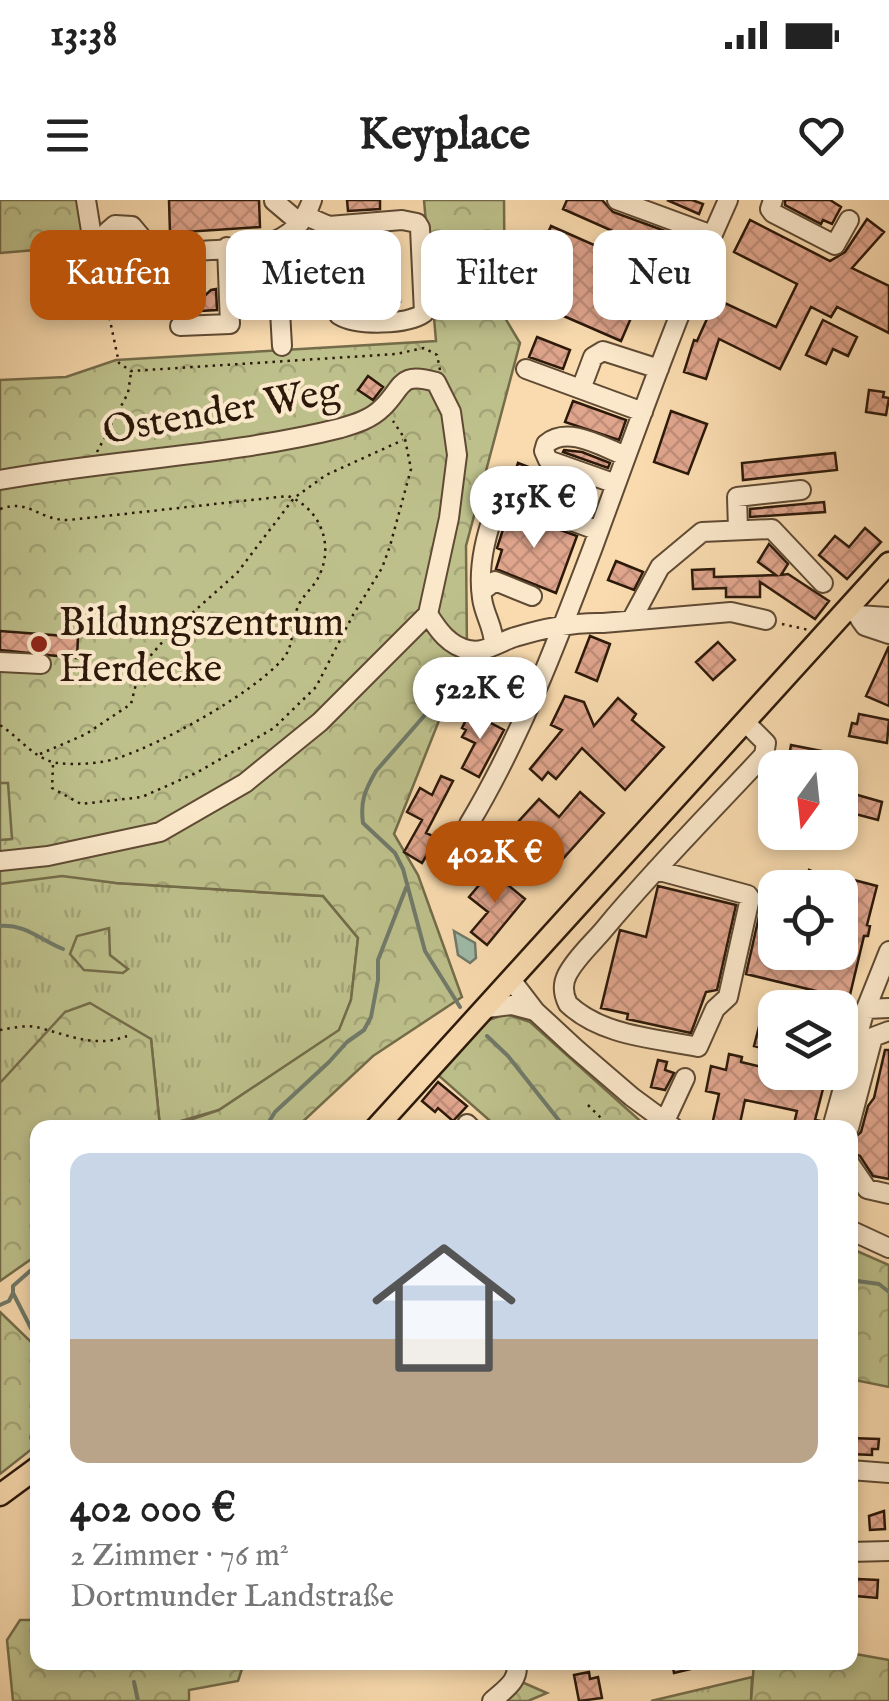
<!DOCTYPE html>
<html lang="de">
<head>
<meta charset="utf-8">
<style>
  :root { --surface:#fff; --page:#f6f6f6; --text:#222; --muted:#767676; --line:#e0e0e0; --accent:#b45309 }
  body { margin:0; font-family:"IM FELL English",serif; background:var(--page); color:var(--text); height:100vh; display:flex; flex-direction:column; font-size:38px; white-space:nowrap }
  * { box-sizing:border-box; margin:0 }
  p { font-size:32px; color:var(--muted) }
  .icon { flex:none; width:55px; height:55px; fill:none; stroke:currentColor; stroke-width:2; stroke-linecap:round; stroke-linejoin:round }
  .map { position:relative; flex:1; overflow:hidden }
  .drawer { position:absolute; left:30px; top:920px; width:828px; height:550px; display:flex; flex-direction:column; background:var(--surface); border-radius:20px; box-shadow:0 5px 15px #0003 }
  .drawer>* { flex:none }
  .hud { position:absolute; left:30px; top:30px; width:830px; height:90px; display:flex; gap:20px }
  .needle { width:65px; rotate:195deg }
  .controls { position:absolute; left:758px; top:550px; display:grid; gap:20px }
  .controls a { display:grid; place-items:center; width:100px; height:100px; border-radius:20px; background:var(--surface); box-shadow:0 5px 15px #0003; font-size:50px }
  .price { position:absolute; translate:-50% -85px; padding:0 22px; border-radius:35px; background:#fff; color:#222; font-size:32px; line-height:65px; filter:drop-shadow(0 2px 5px #0008) }
  .price::after { content:''; position:absolute; left:50%; top:60px; width:30px; height:22px; margin-left:-15px; background:inherit; clip-path:polygon(0 0,100% 0,50% 100%) }
  .price.selected { background:var(--accent); color:#fff }
  ul { padding:0; list-style:none }
  li { display:grid; align-content:center; gap:20px; height:530px; padding:0 40px }
  li+li { border-top:2px solid var(--line) }
  li span { display:grid; place-items:center; height:310px; border-radius:20px; color:#555 }
  li>.icon { margin-inline-start:auto }
  span .icon { width:180px; height:180px; fill:#fffc; stroke-width:1 }
  li b { font-size:42px }
  .chip { padding:0 35px; border-radius:20px; background:var(--surface); box-shadow:0 5px 15px #0003; font-size:35px; line-height:90px }
  .chip.selected { background:var(--accent); color:#fff }
  .status { display:flex; justify-content:space-between; align-items:center; height:70px; padding:0 50px; background:var(--surface); direction:ltr }
  .status svg { height:28px; fill:currentColor }
  header { display:flex; justify-content:space-between; align-items:center; height:130px; padding:0 40px; background:var(--surface); font-size:45px; font-weight:700 }
  .map>svg:first-child { display:block }
</style>
</head>
<body>
<div class="status"><b>13:38</b><svg viewBox="0 0 49 12"><path d="M0 12V9h3v3zM5 12V6h3v6zM10 12V3h3v9zM15 12V0h3v12zM26 1h20v11H26zM47 4h2v5h-2z"/></svg></div>
<header><svg class="icon" aria-label="menu" viewBox="0 0 24 24"><path d="M4 6h16M4 12h16M4 18h16"/></svg>Keyplace<svg class="icon" aria-label="heart" viewBox="0 0 24 24"><path d="M12 20l-8-8c-3-5 5-10 8-4 3-6 11-1 8 4z"/></svg></header>
<div class="map">
<svg width="889" height="1501" viewBox="0 0 889 1501">
  <defs>
    <pattern id="grass-tufts" width="24" height="20" patternUnits="userSpaceOnUse" patternTransform="scale(2.5)"><rect width="24" height="20" fill="#bdc08b"/><path d="M3 7l-1-3M5 7V3M7 7l1-3M15 17l-1-3M17 17v-4M19 17l1-3" fill="none" stroke="#a3a477"/></pattern>
    <pattern id="forest-crowns" width="20" height="18" patternUnits="userSpaceOnUse" patternTransform="scale(2.5)"><rect width="20" height="18" fill="#bdc08b"/><path d="M2 6a3 3 0 1 1 6 0M12 15a3 3 0 1 1 6 0" fill="none" stroke="#a3a477"/></pattern>
    <pattern id="building-cross-hatch" width="8" height="8" patternUnits="userSpaceOnUse" patternTransform="scale(2.5)"><rect width="8" height="8" fill="#e0a58d"/><path d="M0 0l8 8M0 8l8-8" fill="none" stroke="#c08d78"/></pattern>
  </defs>
  <rect width="100%" height="100%" fill="#f9dbaf"/>
  <filter id="stains"><feTurbulence type="fractalNoise" baseFrequency=".002" numOctaves="4"/><feColorMatrix values="0 0 0 0 .2 0 0 0 0 .09 0 0 0 0 .02 0 0 0 .5 -.17"/></filter>
  <radialGradient id="worn" r=".72"><stop offset=".6" stop-color="#630" stop-opacity="0"/><stop offset="1" stop-color="#630" stop-opacity=".3"/></radialGradient>
  <path fill="url(#grass-tufts)" stroke="#746c4a" stroke-width="2.5" d="M0 664 116 683 323 696 358 738 351 800 339 831 219 910 160 927 151 839 0 883Z
    M752 1477 751 1501H651Z"/>
  <path fill="url(#forest-crowns)" stroke="#746c4a" stroke-width="2.5" d="M0 0H88L95 45 0 53Z
    M424 0H504L505 118 520 143 466 346 467 450 394 634 418 675 462 797 373 856 297 927H169L219 910 339 830 351 800 358 738 323 696 116 683 62 676 0 684V180L66 177 116 160 436 141Z
    M109 728 110 755 128 769 123 773 84 770 70 754 77 736Z
    M90 803 151 839 160 927 38 928 37 1055 0 1081V883L65 812Z
    M506 814 530 822 647 927H497L438 875 486 821Z
    M850 1048 889 1065V1187L850 1179Z
    M0 1112 32 1143 38 1139 37 1245 0 1274Z
    M20 1420H37L38 1462 244 1463 238 1481 189 1490V1501H13L7 1440Z
    M850 1453 889 1460V1501H751L754 1463 850 1462Z
    M524 1483 547 1493 528 1501H490L506 1487Z"/>
  <path fill="#bdc08b" stroke="#746c4a" stroke-width="2.5" d="M0 583H8L12 639 0 640Z"/>
  <path fill="#9ebba9" stroke="#707a69" stroke-width="2.5" d="M454 731 475 743 476 758 470 763 458 755Z"/>
  <g fill="none" stroke-linecap="round" stroke-linejoin="round">
    <path stroke="#707a69" stroke-width="4" d="M0 726C26 724 40 740 63 749
      M460 807 425 751 403 669 395 653 363 623C360 601 365 590 376 571L472 461
      M487 836 508 856 565 928
      M265 928 275 912 329 862 347 842 364 830 371 817 378 780V760L406 688
      M38 1064 13 1086V1093L38 1142
      M850 1080 879 1084 889 1092
      M0 1105 9 1101 13 1093
      M31 1238 38 1206
      M134 1482 138 1501"/>
  </g>
  <path fill="url(#building-cross-hatch)" stroke="#2c190a" stroke-width="2.5" d="M169 0H259L260 27 170 33Z
    M347 0H380V9L348 11Z
    M567 0H602L613 12 687 39 678 60 563 9Z
    M667 0H692L703 4 699 14Z
    M785 0H830L841 7 832 24 823 20 821 24 785 5Z
    M867 19 884 32 852 68 889 86V133L837 107 831 117 811 107 780 169 719 139 706 179 684 172 694 140 697 141 716 99 776 127 797 84 734 52 750 20 830 61 845 52Z
    M551 26 671 79 657 112 637 104 621 141 520 97Z
    M303 58 306 61H319L321 106 292 107 290 62Z
    M398 64 400 102 351 105 348 66Z
    M179 67H197L198 102 211 90 216 89 217 110 181 112Z
    M116 69H154V96L159 106 118 108Z
    M262 87H266L267 109 242 110 241 88Z
    M823 120 857 137 848 156 833 149 826 164 806 155Z
    M537 137 570 150 563 169 529 157Z
    M368 176 383 187 373 200 358 190Z
    M869 190 884 192 883 197 889 198 886 215 866 212Z
    M573 201 626 220 619 240 565 222Z
    M671 211 707 224 688 274 654 262Z
    M564 250 582 252 610 263 608 268 563 252Z
    M835 253 837 270 743 280 742 263Z
    M518 263 594 292 586 311 511 284Z
    M824 302 825 312 750 317V309Z
    M509 311 577 336 556 393 496 369 502 350 497 348Z
    M865 328 881 342 847 379 819 355 835 336 849 347Z
    M769 344 788 364 781 375 788 374 829 401 815 419 760 382V397H726V388L693 389 692 370 714 369V377L776 375 758 362Z
    M616 361 643 372 634 390 608 380Z
    M0 431 78 437 77 458 0 450Z
    M590 436 610 444 597 481 576 472Z
    M718 442 735 460 713 480 696 462Z
    M889 446V506L866 496Z
    M565 496 584 502 594 526 618 498 636 514 632 520 664 547 625 590 582 548 556 579 548 572 542 580 530 569 562 530 551 525Z
    M470 512 504 530 479 577 462 568 475 543 462 537 466 530 462 528Z
    M859 514 889 520 887 543 849 536 852 523 857 524Z
    M791 545 837 554 834 568H787Z
    M441 576 453 581 426 633 437 638 422 663 404 652 422 620 407 612 420 588 432 595Z
    M840 590 882 602 878 620 840 610Z
    M580 592 604 613 561 661 518 622 539 599 559 617Z
    M809 670 827 678 823 688H802Z
    M491 671 525 699 487 745 471 732 488 712 469 697Z
    M854 680 877 686 867 725 870 726 868 736H864L849 799 746 774 760 712 775 716V753L832 768 836 752H840V737Z
    M658 686 736 705 717 790 706 792 691 833 627 819 628 814 601 808 620 730 646 737Z
    M762 815 775 818V851L754 846Z
    M885 850H889V979L873 976 860 956 850 952 852 940 861 932 868 906 874 898Z
    M729 854 742 857 741 862 775 870V872L825 881 815 920 821 921 820 928H793L797 911 745 900 739 928 712 925 719 894 706 891 711 866 726 870Z
    M658 860 667 862 665 870 674 873 665 890 651 887Z
    M438 882 467 906 453 921 438 908 435 912 422 901Z
    M850 1238 879 1239 878 1249H872V1255L850 1254Z
    M884 1311 885 1329 870 1330 869 1316Z
    M857 1379 878 1380 877 1398 856 1396Z
    M672 1462H702L703 1466 674 1473Z
    M589 1472 590 1479 598 1477 602 1498 579 1501 574 1475Z"/>
  <g fill="none" stroke-linecap="round" stroke-linejoin="round">
    <defs>
      <path id="minor" d="M86 0 93 43H108
        M617 0 712 35
        M773 0 770 9 773 13 835 45 849 20
        M274 1 300 23
        M306 16 329 26 334 40 339 115C357 126 407 125 424 113L420 28 417 23 402 20 329 26
        M272 42 277 59 282 146
        M153 51 132 26 115 25 107 32 110 47 121 53C159 51 247 53 277 40 294 32 306 18 312 0
        M166 95V51
        M180 126 230 124 227 47
        M526 169 643 212
        M581 189 593 157 603 151 659 169
        M0 280C113 259 230 256 341 228 355 224 371 219 382 208 404 187 398 171 436 182L451 212 457 255 449 318 428 414 320 522 245 583 160 632 48 656 0 661
        M616 284 548 260 544 251 546 244C568 225 602 247 626 256
        M738 329 737 297 801 290
        M482 391 495 381 532 396
        M849 407 857 415 889 417
        M428 414C438 430 449 446 469 450 484 454 501 441 515 437 544 428 573 422 603 423L731 412 766 420
        M632 419 660 367 702 332 772 329 823 383
        M860 419 865 426 889 434
        M494 445C494 427 484 415 482 398 477 364 488 326 501 295L599 331
        M0 462 41 464
        M469 624C521 537 557 442 593 347 636 230 677 113 728 0
        M656 670 748 695 750 698 728 797 715 809 698 847C654 838 602 836 568 804 563 794 562 785 567 775 576 757 594 742 606 727 656 667 711 612 764 555L766 543 745 522
        M512 781 535 811 575 848 632 897 674 928
        M487 808 512 805 535 811
        M866 809 889 808
        M665 921 685 878
        M467 924 471 928
        M832 928 863 816 889 751
        M849 928 873 837 889 831
        M850 964 867 989 889 994
        M850 1030 889 1048
        M850 1270 889 1273
        M850 1352 889 1351
        M492 1501C504 1490 521 1480 516 1462"/>
      <path id="major" d="M376 928 889 363
        M0 1295 38 1267"/>
    </defs>
    <use href="#minor" stroke="#5f4a33" stroke-width="22"/>
    <use href="#major" stroke="#2c190a" stroke-width="25"/>
    <path stroke="#2c190a" stroke-width="2.5" stroke-dasharray="2.5 5" stroke-linecap="butt" d="M97 59 119 163 131 171 396 154 424 148 437 155 440 170
      M97 252 128 193 131 173
      M0 309C30 298 39 321 69 320L288 296C321 309 335 346 318 378 312 389 301 397 297 409 291 426 295 446 282 460 250 495 163 543 118 558 100 564 75 565 57 563 34 559 19 537 0 525
      M782 424 809 430
      M40 554 86 534 131 504 140 468 171 432 237 373 294 298 326 275 403 240
      M53 565 52 588 81 604 142 597 198 572 274 528 316 487 353 415 382 368 390 346 411 269 405 239 393 221
      M0 830C13 828 28 824 40 828 71 836 96 848 127 836
      M588 905 611 928"/>
    <use href="#minor" stroke="#fbe8cb" stroke-width="18"/>
    <use href="#major" stroke="#f9dbaf" stroke-width="20"/>
  </g>
  <circle fill="#8f2418" stroke="#fbe8cb" stroke-width="4" cx="39" cy="444" r="10"/>
  <g text-anchor="middle" stroke-width="8" stroke-linejoin="round" paint-order="stroke">
    <g font-size="40" fill="#2c190a" stroke="#fbe8cb">
      <text transform="translate(221 209) rotate(-10)" y="14">Ostender Weg</text>
    </g>
    <g font-size="40" fill="#2c190a" stroke="#fbe8cb" text-anchor="start">
      <text x="59" y="435">Bildungszentrum<tspan x="59" dy="46">Herdecke</tspan></text>
    </g>
  </g>
  <rect width="100%" height="100%" filter="url(#stains)"/>
  <rect width="100%" height="100%" fill="url(#worn)"/>
</svg>
<div class="controls">
<a><svg class="needle" viewBox="-14 -14 28 28"><path d="M0-13l5 13h-10z" fill="#e53935"/><path d="M0 13l5-13h-10z" fill="#767676"/></svg></a>
<a><svg class="icon" aria-label="locate" viewBox="0 0 24 24"><circle cx="12" cy="12" r="6"/><path d="M12 2v4M12 18v4M2 12h4M18 12h4"/></svg></a>
<a><svg class="icon" aria-label="layers" viewBox="0 0 24 24"><path d="M12 4l9 5-9 5-9-5zM3 14l9 5 9-5"/></svg></a>
</div>
<b class="price" style="left:534px;top:351px">315K €</b>
<b class="price" style="left:480px;top:542px">522K €</b>
<b class="price selected" style="left:495px;top:706px">402K €</b>
<div class="hud">
<a class="chip selected">Kaufen</a>
<a class="chip">Mieten</a>
<a class="chip">Filter</a>
<a class="chip">Neu</a>
</div>
<section class="drawer">
<ul>
<li><span style="background:linear-gradient(#c9d6e8 60%,#b9a48a 0)"><svg class="icon" aria-label="home" viewBox="0 0 24 24"><path d="M3 11l9-7 9 7M6 9v11h12V9"/></svg></span><div><b>402 000 €</b><p>2 Zimmer · 76 m²</p><p>Dortmunder Landstraße</p></div></li>
</ul>
</section>
</div>
</body>
</html>
